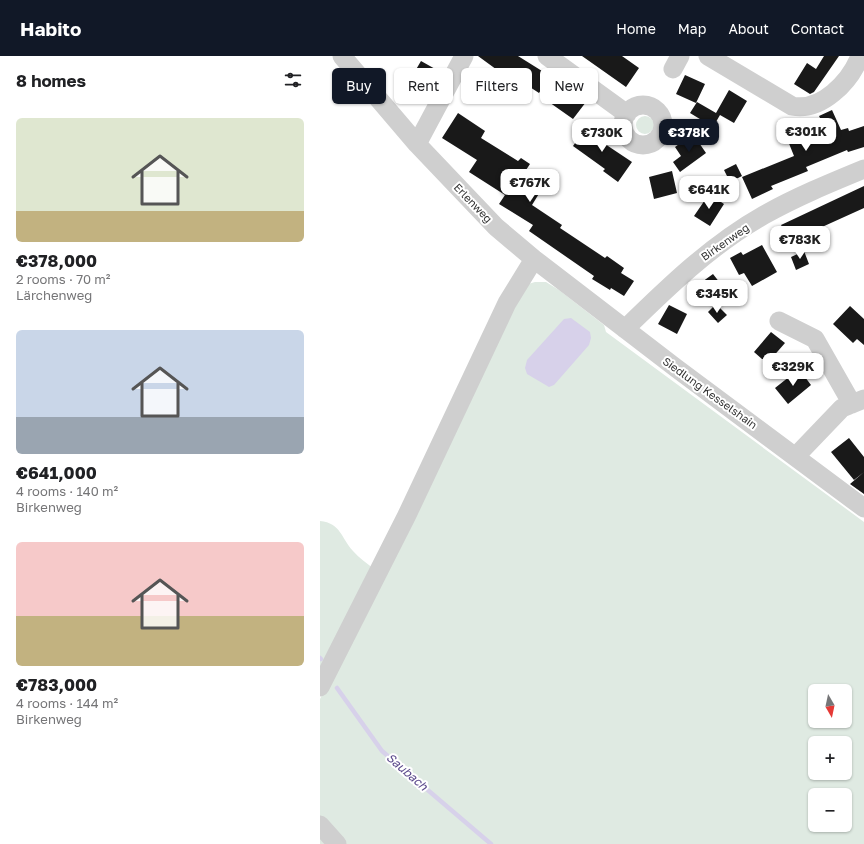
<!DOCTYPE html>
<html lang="en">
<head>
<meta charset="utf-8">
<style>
  :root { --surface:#fff; --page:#f2f2f2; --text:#202124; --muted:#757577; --accent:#111827 }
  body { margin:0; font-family:"Golos Text",sans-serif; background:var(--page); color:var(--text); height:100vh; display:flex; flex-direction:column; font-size:15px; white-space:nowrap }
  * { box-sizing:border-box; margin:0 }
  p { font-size:13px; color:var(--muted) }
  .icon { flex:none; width:22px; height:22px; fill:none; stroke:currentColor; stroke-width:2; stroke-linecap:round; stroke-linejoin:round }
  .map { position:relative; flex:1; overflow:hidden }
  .details { display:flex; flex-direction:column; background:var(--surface); width:320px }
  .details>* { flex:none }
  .hud { position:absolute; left:12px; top:12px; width:380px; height:36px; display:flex; gap:8px }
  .needle { width:26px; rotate:171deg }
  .tools { position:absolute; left:488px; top:628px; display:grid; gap:8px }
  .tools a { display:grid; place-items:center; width:44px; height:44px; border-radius:6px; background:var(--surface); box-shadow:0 1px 3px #0004; font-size:20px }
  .price { position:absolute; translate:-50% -34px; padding:0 9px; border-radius:8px; background:#fff; color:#222; font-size:13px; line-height:26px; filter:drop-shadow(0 1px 2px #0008) }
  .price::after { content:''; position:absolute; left:50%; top:24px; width:12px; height:9px; margin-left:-6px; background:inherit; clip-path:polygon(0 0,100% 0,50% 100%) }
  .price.on { background:var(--accent); color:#fff }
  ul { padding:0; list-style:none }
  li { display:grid; align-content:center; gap:8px; height:212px; padding:0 16px }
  li span { display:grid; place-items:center; height:124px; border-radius:6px; color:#555 }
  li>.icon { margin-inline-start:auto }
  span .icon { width:72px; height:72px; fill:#fffc; stroke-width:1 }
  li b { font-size:17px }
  h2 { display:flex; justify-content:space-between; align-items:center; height:48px; padding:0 16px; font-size:17px }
  .tag { padding:0 14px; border-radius:6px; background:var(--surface); box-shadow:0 1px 3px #0004; font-size:14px; line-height:36px }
  .tag.on { background:var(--accent); color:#fff }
  header { display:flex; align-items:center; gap:24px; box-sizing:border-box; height:56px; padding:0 20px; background:var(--accent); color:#fff }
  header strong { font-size:19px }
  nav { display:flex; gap:22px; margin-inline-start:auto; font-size:14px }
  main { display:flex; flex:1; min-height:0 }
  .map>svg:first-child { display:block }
</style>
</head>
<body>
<header>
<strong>Habito</strong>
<nav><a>Home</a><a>Map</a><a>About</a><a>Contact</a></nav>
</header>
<main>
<section class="details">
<h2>8 homes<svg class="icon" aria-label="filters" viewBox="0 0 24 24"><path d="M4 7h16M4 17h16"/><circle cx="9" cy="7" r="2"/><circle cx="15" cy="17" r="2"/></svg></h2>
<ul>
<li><span style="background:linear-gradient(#dfe7d0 75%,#c2b280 0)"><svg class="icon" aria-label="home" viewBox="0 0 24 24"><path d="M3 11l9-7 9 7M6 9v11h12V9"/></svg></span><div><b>€378,000</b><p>2 rooms · 70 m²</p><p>Lärchenweg</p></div></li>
<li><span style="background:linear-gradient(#c9d6e8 70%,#9aa5b1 0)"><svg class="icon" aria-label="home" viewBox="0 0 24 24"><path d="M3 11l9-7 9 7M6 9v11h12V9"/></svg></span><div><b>€641,000</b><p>4 rooms · 140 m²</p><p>Birkenweg</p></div></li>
<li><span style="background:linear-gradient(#f6c9c9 60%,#c2b280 0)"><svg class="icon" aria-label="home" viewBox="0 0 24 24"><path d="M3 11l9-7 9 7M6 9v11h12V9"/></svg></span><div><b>€783,000</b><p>4 rooms · 144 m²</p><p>Birkenweg</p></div></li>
</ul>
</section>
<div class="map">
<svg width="544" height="788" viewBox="0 0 544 788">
  <rect width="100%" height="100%" fill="#fff"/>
  <path fill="#dfeae2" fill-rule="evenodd" d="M316 69a9 9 0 1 1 18 0a9 9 0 1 1-18 0Z
    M215 226H226L239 234 284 269 286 276 544 466V788H0V643L205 229ZM495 635H525V665H495ZM495 687H525V717H495ZM495 739H525V769H495Z
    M0 465C21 467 21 482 33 495 39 502 47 507 54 513L0 616Z"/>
  <path fill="#d7d1ea" d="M251 262 270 276 271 282 269 289 234 329 229 331 207 318 205 312 207 304 244 263Z"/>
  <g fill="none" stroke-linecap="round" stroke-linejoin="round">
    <path stroke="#d7d1ea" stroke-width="4.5" d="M0 602 1 603
      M17 632 62 695 171 788"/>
  </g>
  <path fill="#191919" d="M158 0H198L230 20 219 37 187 16 184 19Z
    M262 0H302L319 12 306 31Z
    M504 0H519L494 36 490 38 474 28 487 7 496 13Z
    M101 5 117 14 107 31 91 22Z
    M365 19 385 28 376 47 356 38Z
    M154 27 164 35 156 45 146 37Z
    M248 33 266 46 253 63 226 44 233 34 243 40Z
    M409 34 427 45 414 67 400 59 393 71 370 57 377 46 396 57Z
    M512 54 521 74 528 72 529 75 544 70V91L528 96 527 94 486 111 488 115 451 130 453 133 432 143 422 121 474 100 464 75 500 62 499 60Z
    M138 57 165 75 161 82 198 105 201 102 210 108 200 123 220 136 212 149 242 169 240 172 285 202 287 200 304 212 301 217 314 225 304 240 291 232 290 234 272 223 274 220 209 175 213 169 179 148 185 139 149 116 157 104 122 82Z
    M269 68 289 83 285 88 312 106 298 126 283 115 285 113 253 90Z
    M373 78 386 97 360 116 353 106 361 100 355 91Z
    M416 108 422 120 410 126 404 114Z
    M352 115 357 137 334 143 329 121Z
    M544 130V152L491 176 492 178 472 189 461 169Z
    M389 138 404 148 390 170 374 160Z
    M442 189 457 216 432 230 424 217 419 219 410 202 421 196 423 199Z
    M484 195 489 208 476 214 471 201Z
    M393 218 407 236 390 250 375 231Z
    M396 248 407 259 398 267 388 256Z
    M349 249 367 258 357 278 338 268Z
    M530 250 544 263V289L537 283 533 287 513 268Z
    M451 276 465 287 451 303H442L434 296Z
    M479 313 491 329 468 348 455 332Z
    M529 382 544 401V416L534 424 511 396Z
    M544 416V438L530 428Z"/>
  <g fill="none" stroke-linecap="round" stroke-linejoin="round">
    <path stroke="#cfcfcf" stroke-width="19" d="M22 0 97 88 176 171 214 203 356 312 544 452
      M227 0 307 58
      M388 0 472 50C501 56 530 26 540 0
      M353 13 360 0
      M303 69a20 20 0 1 1 40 0a20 20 0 1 1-40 0Z
      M97 88 144 0
      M459 265 495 283 532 348
      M305 273C348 231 391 189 444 159 476 141 510 127 544 113
      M476 400 522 352 544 343
      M0 631 87 459 187 247 214 203
      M0 769 17 788"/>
  </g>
  <g text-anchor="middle" stroke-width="4" stroke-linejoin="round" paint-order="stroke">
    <g font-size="11" fill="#323232" stroke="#fff">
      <text transform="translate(153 147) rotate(46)" y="4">Erlenweg</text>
      <text transform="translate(405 186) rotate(-35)" y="4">Birkenweg</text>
      <text transform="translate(390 337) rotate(36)" y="4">Siedlung Kesselshain</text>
    </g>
    <g font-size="12" font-style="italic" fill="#5a488b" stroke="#fff">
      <text transform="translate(87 716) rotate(41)" y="4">Saubach</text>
    </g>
  </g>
</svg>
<div class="tools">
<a><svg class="needle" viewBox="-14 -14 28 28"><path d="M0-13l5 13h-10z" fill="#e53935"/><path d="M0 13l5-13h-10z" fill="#757577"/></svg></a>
<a>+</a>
<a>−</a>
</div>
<b class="price" style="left:486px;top:96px">€301K</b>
<b class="price" style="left:282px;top:97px">€730K</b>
<b class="price on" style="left:369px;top:97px">€378K</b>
<b class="price" style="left:210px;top:147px">€767K</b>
<b class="price" style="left:389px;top:154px">€641K</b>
<b class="price" style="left:480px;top:204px">€783K</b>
<b class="price" style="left:397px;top:258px">€345K</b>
<b class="price" style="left:473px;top:331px">€329K</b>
<div class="hud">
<a class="tag on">Buy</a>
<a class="tag">Rent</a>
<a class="tag">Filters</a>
<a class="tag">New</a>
</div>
</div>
</main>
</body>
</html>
